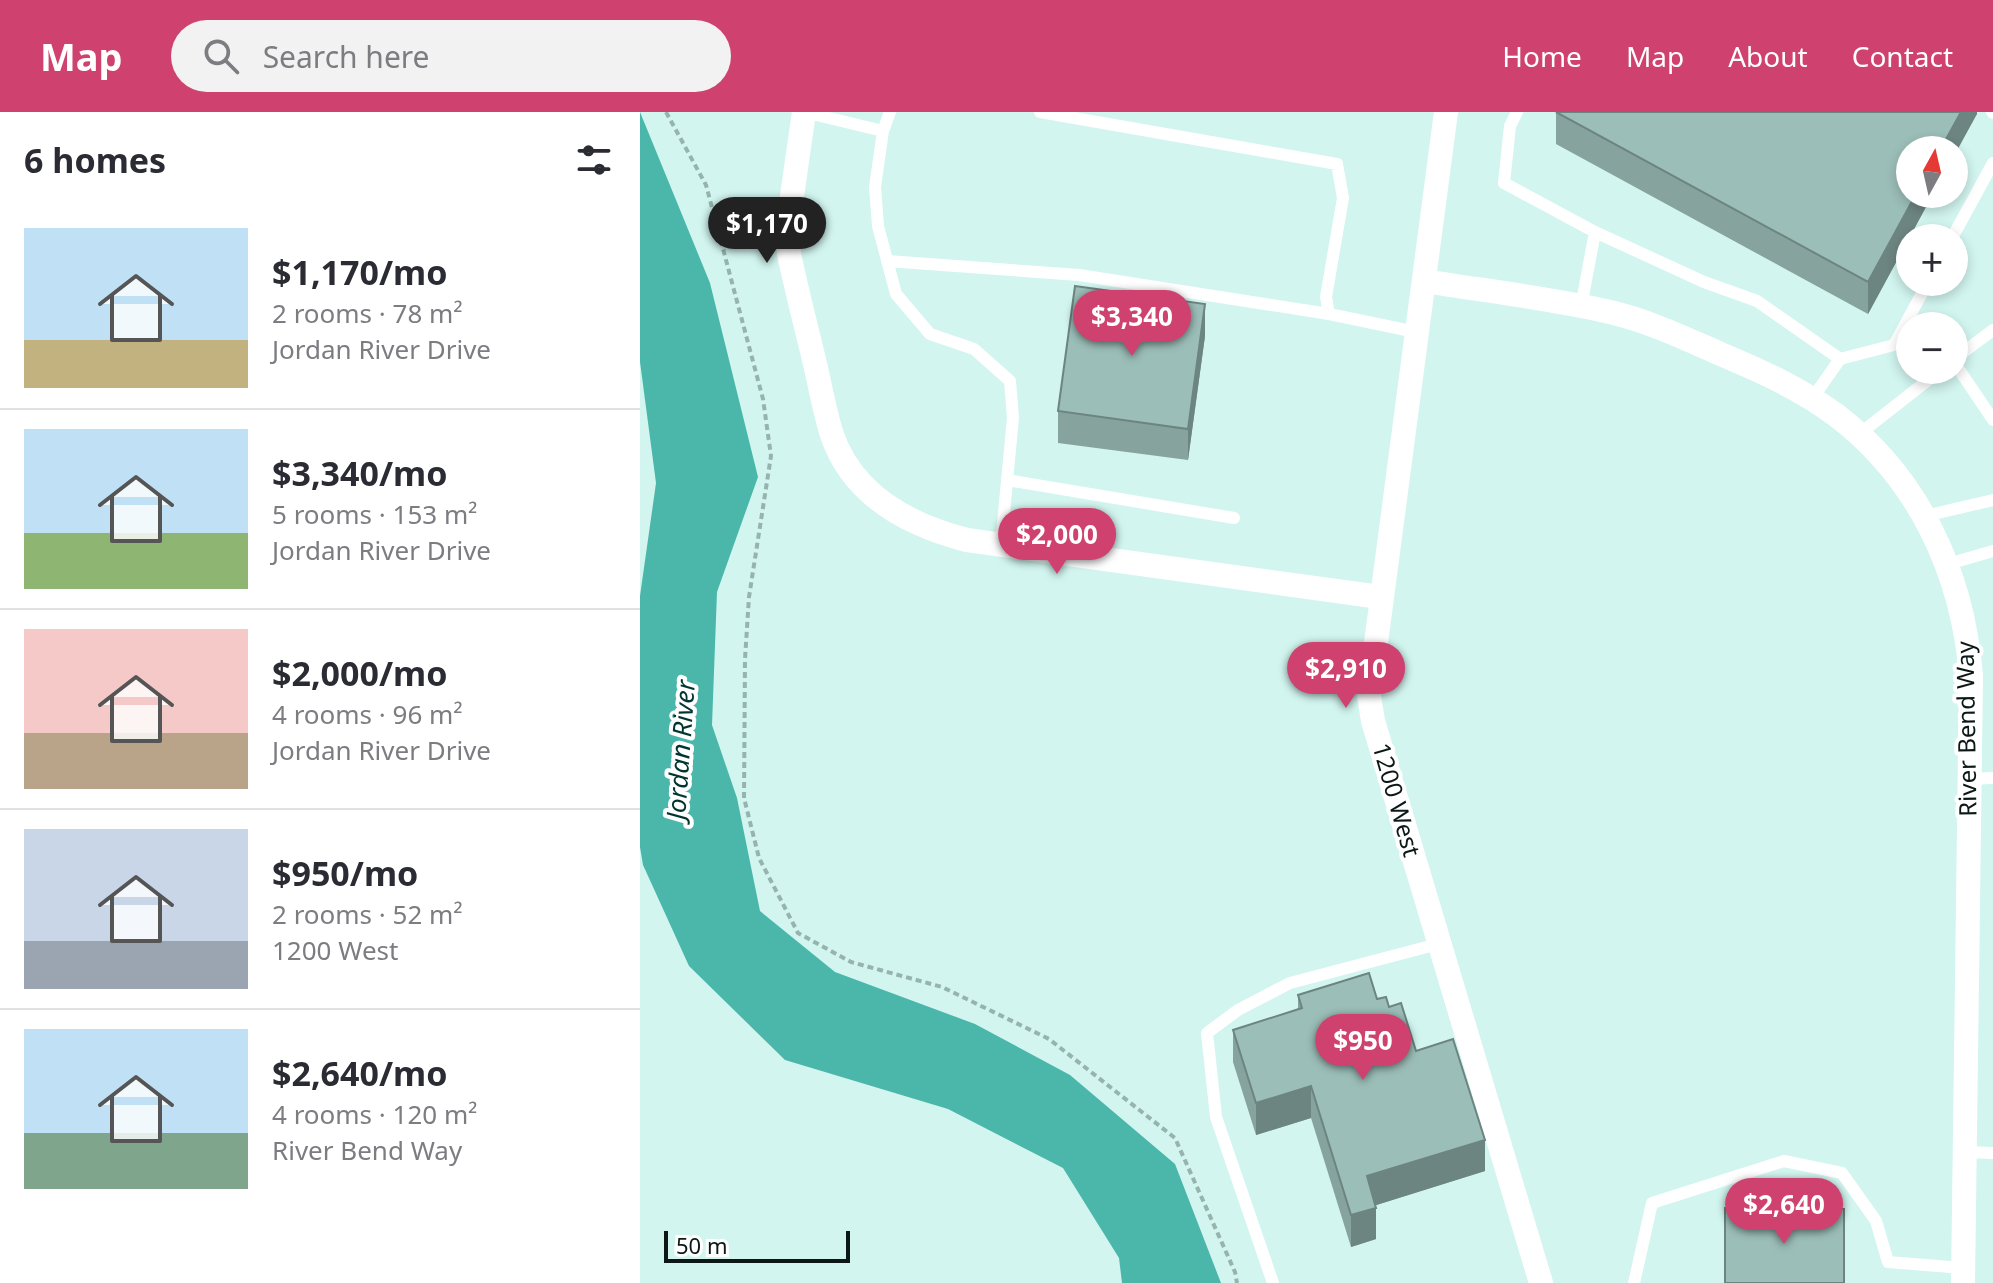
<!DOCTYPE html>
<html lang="en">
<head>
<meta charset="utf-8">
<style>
  :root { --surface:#fff; --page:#f2f2f3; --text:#2b2b33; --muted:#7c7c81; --line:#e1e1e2; --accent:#cf416e }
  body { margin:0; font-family:"Noto Sans",sans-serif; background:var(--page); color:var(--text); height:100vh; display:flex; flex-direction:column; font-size:30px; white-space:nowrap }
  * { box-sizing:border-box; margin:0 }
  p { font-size:26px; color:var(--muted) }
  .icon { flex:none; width:44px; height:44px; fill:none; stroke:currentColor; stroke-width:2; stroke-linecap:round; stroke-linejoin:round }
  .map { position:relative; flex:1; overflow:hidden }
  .drawer { display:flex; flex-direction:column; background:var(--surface); width:640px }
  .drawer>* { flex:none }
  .needle { width:52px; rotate:8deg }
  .controls { position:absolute; left:1256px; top:24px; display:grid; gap:16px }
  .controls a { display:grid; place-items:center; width:72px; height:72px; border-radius:50%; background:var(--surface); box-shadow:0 4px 12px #0003; font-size:40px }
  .scale { position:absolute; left:24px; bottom:20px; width:186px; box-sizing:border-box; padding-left:8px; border:4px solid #0b1816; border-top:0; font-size:22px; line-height:28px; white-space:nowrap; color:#0b1816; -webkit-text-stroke:6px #fff; paint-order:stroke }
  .price { position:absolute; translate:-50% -68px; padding:0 18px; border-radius:28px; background:var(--accent); color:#fff; font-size:26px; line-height:52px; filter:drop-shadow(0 2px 4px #0008) }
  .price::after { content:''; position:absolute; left:50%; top:48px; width:24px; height:18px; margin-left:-12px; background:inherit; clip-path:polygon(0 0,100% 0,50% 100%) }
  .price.selected { background:#222; color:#fff }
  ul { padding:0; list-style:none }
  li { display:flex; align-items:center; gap:24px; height:200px; padding:0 24px }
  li+li { border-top:2px solid var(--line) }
  li span { display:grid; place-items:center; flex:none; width:224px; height:160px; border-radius:0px; color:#555 }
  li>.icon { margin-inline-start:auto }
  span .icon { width:96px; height:96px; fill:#fffc; stroke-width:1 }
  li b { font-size:34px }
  h2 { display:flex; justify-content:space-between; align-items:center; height:96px; padding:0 24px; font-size:34px }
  header { display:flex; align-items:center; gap:48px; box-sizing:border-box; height:112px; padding:0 40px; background:var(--accent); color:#fff }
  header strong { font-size:38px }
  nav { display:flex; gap:44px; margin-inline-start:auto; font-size:28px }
  .search { width:560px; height:72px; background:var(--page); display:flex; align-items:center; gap:20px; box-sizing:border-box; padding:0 28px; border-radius:44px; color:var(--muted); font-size:30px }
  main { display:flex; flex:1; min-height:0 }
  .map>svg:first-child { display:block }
</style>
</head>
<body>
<header>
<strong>Map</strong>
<div class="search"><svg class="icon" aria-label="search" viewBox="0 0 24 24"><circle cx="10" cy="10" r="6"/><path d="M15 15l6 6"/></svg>Search here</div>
<nav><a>Home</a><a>Map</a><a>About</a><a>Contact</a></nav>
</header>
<main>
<section class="drawer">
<h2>6 homes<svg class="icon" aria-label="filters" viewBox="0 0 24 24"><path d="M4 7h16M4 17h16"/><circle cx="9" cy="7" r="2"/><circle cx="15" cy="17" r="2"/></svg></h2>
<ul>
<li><span style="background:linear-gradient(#bfe0f5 70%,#c2b280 0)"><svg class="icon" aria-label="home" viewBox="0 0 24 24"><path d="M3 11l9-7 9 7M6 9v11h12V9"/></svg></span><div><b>$1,170/mo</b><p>2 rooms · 78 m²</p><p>Jordan River Drive</p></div></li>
<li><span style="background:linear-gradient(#bfe0f5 65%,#8fb573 0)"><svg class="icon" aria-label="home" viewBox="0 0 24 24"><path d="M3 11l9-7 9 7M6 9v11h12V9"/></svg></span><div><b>$3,340/mo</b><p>5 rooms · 153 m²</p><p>Jordan River Drive</p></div></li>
<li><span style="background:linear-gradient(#f6c9c9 65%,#b9a48a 0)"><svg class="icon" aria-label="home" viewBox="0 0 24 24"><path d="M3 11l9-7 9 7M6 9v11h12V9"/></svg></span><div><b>$2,000/mo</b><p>4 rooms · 96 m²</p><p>Jordan River Drive</p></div></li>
<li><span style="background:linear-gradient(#c9d6e8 70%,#9aa5b1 0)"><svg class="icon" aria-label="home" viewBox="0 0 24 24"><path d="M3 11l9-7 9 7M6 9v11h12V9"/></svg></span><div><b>$950/mo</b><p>2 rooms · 52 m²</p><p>1200 West</p></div></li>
<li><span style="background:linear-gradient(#bfe0f5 65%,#7fa58c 0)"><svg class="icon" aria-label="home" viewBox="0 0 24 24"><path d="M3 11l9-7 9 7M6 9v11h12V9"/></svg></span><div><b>$2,640/mo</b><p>4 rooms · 120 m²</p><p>River Bend Way</p></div></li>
</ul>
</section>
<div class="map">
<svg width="1353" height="1171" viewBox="0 0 1353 1171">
  <rect width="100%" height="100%" fill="#d2f5f0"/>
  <path fill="#4bb7ab" d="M0 0 70 171 118 365 77 480 72 613 97 686 120 799 195 860 335 912 430 963 535 1052 581 1171H482L479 1146 423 1056 308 997 145 948 49 854 3 753 0 735V484L16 371 0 250Z"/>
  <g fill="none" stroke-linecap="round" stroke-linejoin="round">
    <path stroke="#96b3ae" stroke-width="4" stroke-dasharray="6 4" stroke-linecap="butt" d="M26 0 66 73 123 287 131 344 109 485 105 547 104 686 119 746 158 821 211 850 302 875 409 927 535 1026 595 1160 597 1171"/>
    <path stroke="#fff" stroke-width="12" d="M164 0 243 19
      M250 0 243 19 235 75 238 114 256 182 290 222 334 237 370 269 373 306 361 432
      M400 0 697 52 703 86 686 185 689 202 776 220
      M877 0 870 14 864 71 955 120 941 195
      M1352 0 1353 1
      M955 120 1064 170 1117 189 1200 247
      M1312 126 1353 51
      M247 149 439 163 689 202
      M1314 247 1353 218
      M1314 250 1353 308
      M1172 287 1200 247 1254 233 1288 170
      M1218 323 1301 258
      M367 368 594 406
      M1285 404 1353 388
      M1308 452 1353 439
      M1329 667 1353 666
      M1325 1040 1353 1041
      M633 1171 576 1005 567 921 598 898 650 871 798 832
      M994 1171 1012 1091 1144 1049 1202 1061 1236 1109 1248 1150 1323 1156"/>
    <path stroke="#fff" stroke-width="24" d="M164 0 148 112 149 142C157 180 167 218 176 256 181 278 185 301 192 323 213 384 268 413 327 428L740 485
      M806 0 729 584 733 609 901 1171
      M784 169C846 179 909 186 970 200 1009 209 1046 227 1083 243 1123 260 1161 277 1196 303 1279 366 1323 462 1331 564L1323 1171"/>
  </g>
  <path fill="#86a39e" d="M916 0H1337V2L1270 82H1293L1228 202 916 32Z
    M565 224 548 348 418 331V299Z
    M658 883 737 887 749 895 845 1059 736 1093V1127L711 1135 671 1006 616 1023 593 950V918L658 898Z"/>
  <path fill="#6d8581" d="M1321 0H1337V2L1314 44V38H1300Z
    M1276 82H1293L1228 202V170Z
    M565 192V224L548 348V317Z
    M671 974V1006L616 1023V991Z
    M845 1028V1059L727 1096V1064Z
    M736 1096V1127L711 1135V1103Z"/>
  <path fill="#9cbeb8" stroke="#6d8581" stroke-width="2" d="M916 0H1321L1300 38H1270V82H1276L1228 170Z
    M435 174 565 192 548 317 418 299Z
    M729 861 737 887 746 885 749 895 761 891 776 939 813 927 845 1028 727 1064 736 1096 711 1103 671 974 616 991 593 918 662 896 658 883Z
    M1085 1096 1204 1097V1171H1085Z"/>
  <g text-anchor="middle" stroke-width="8" stroke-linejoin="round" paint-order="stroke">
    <g font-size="24" fill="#0b1816" stroke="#fff">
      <text transform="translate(1327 617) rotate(-91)" y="8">River Bend Way</text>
      <text transform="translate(756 688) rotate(74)" y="8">1200 West</text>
    </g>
    <g font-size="26" font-style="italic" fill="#003530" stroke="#fff">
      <text transform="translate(41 638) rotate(-86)" y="9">Jordan River</text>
    </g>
  </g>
</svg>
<div class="controls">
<a><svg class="needle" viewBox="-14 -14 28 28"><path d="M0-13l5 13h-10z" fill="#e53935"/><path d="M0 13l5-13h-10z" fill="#7c7c81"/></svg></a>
<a>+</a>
<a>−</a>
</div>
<div class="scale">50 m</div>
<b class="price selected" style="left:127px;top:153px">$1,170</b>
<b class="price" style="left:492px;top:246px">$3,340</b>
<b class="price" style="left:417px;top:464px">$2,000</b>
<b class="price" style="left:706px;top:598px">$2,910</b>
<b class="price" style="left:723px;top:970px">$950</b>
<b class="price" style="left:1144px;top:1134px">$2,640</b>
</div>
</main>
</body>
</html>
